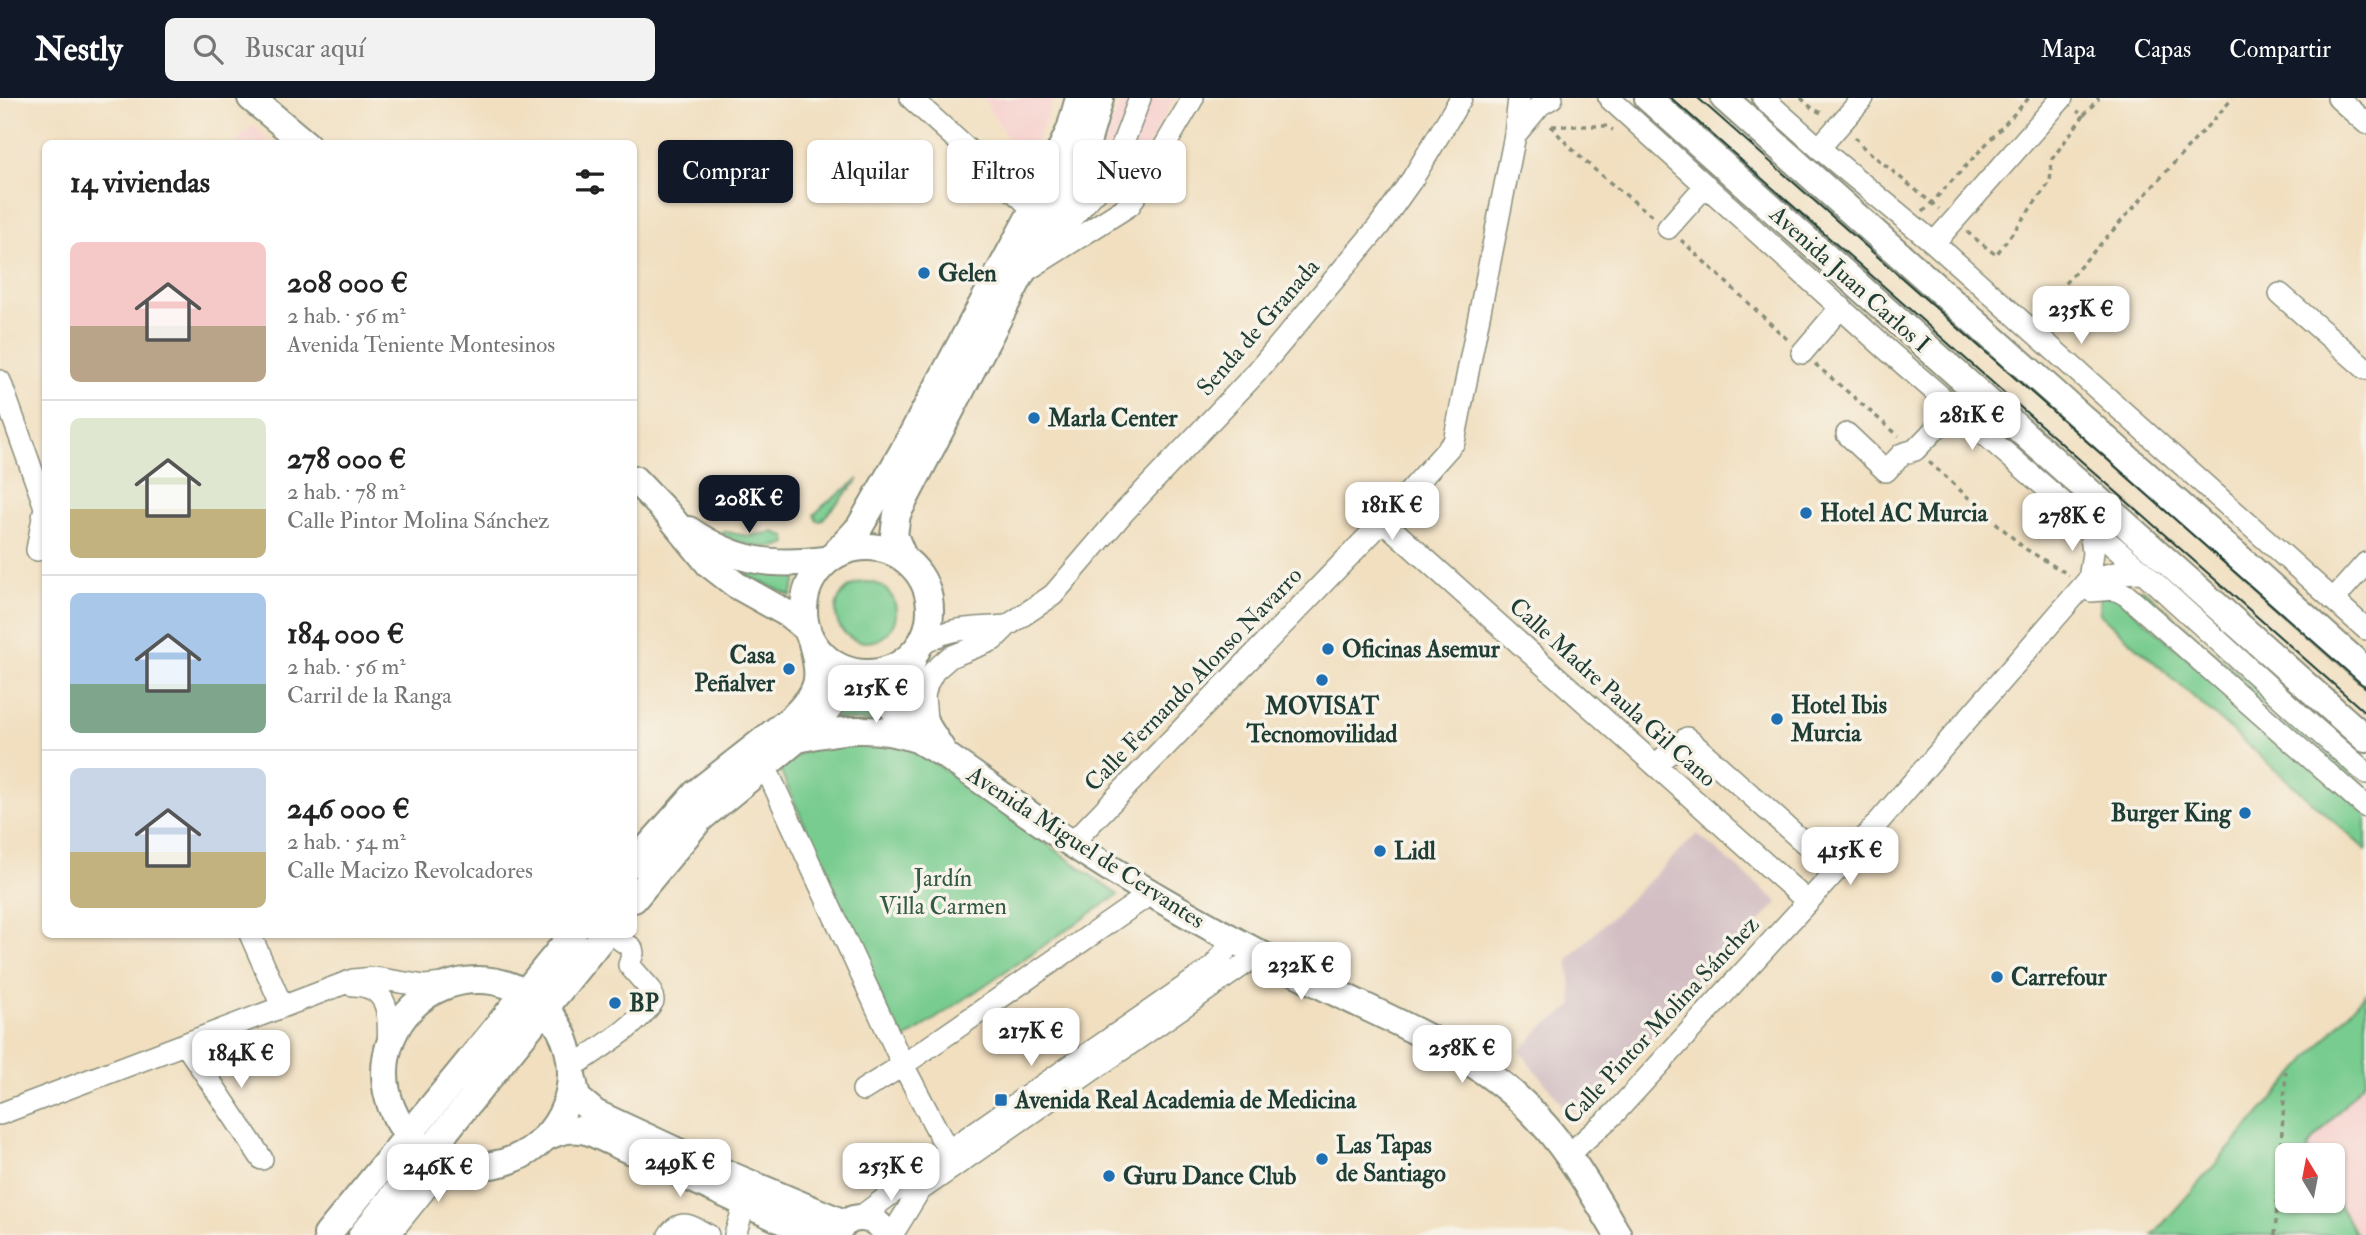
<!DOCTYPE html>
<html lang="es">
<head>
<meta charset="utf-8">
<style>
  :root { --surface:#fff; --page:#f2f2f2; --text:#222; --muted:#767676; --line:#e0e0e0; --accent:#111827 }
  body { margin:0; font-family:"IM FELL Double Pica",serif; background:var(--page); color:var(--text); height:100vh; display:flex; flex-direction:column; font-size:26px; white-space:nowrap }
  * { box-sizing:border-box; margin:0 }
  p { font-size:23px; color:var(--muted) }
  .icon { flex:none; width:38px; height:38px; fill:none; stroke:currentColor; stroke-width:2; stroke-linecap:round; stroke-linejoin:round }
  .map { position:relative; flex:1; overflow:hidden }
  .drawer { position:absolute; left:42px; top:42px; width:595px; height:798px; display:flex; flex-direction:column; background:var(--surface); border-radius:10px; box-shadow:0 2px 5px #0004 }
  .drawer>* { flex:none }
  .hud { position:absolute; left:658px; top:42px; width:665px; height:63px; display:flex; gap:14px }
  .needle { width:46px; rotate:350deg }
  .fabs { position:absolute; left:2275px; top:1045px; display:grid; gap:14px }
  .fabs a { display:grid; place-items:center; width:70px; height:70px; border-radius:10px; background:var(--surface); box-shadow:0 2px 5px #0004; font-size:35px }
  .price { position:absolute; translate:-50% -60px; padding:0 16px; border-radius:14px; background:#fff; color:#222; font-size:23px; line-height:46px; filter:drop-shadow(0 2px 4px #0008) }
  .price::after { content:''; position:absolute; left:50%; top:42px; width:21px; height:16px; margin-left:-10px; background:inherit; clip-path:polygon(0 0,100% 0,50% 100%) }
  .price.selected { background:var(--accent); color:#fff }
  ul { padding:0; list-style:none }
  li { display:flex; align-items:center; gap:21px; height:175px; padding:0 28px }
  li+li { border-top:2px solid var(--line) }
  li span { display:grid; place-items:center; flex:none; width:196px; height:140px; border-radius:10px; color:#555 }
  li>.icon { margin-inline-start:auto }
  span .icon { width:84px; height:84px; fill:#fffc; stroke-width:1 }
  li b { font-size:30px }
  h2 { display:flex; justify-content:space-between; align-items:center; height:84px; padding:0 28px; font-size:30px }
  .tag { padding:0 24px; border-radius:10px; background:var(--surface); box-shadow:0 2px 5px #0004; font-size:24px; line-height:63px }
  .tag.selected { background:var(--accent); color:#fff }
  header { display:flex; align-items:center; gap:42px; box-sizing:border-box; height:98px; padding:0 35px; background:var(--accent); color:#fff }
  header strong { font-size:33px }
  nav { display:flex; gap:38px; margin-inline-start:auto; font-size:24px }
  .search { width:490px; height:63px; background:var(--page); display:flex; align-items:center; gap:18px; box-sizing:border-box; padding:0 24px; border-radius:10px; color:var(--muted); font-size:26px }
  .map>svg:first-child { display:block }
</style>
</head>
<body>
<header>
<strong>Nestly</strong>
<div class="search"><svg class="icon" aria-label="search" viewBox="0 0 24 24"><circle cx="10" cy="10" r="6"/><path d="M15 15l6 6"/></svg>Buscar aquí</div>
<nav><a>Mapa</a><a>Capas</a><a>Compartir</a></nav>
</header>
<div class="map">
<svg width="2366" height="1137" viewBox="0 0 2366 1137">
  <rect width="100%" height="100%" fill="#f7f3e8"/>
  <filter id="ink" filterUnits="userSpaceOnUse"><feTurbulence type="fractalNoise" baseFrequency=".0143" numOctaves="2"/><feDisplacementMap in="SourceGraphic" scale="14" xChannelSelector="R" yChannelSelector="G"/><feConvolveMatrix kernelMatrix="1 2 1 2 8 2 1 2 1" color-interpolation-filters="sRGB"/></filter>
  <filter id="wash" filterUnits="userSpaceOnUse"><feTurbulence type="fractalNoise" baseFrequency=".00686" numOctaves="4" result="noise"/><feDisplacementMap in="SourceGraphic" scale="28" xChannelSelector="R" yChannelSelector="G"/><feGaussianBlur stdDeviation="1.57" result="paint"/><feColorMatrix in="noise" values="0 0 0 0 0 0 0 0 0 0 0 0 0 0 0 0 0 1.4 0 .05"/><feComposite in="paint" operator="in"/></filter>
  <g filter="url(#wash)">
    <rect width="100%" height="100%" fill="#f1dfc0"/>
    <path fill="#f7d0cd" d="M983 0H1054L1026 71Z
      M1120 0H1175L1130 80 1066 139 1115 17Z
      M252 27 272 45H235Z
      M2366 982V1137H2356L2333 1095V1057H2311L2307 1050Z"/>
    <path fill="#d2bec3" d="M1697 736 1778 804 1582 1014 1564 1009 1520 953 1541 930 1573 908 1568 861Z"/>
    <path fill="#78cc8f" stroke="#4c8462" stroke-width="2" d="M859 381 821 423H817L814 417 825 406Z
      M722 433 748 438 774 434 785 438 787 445C769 454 737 446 720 435Z
      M725 464 799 473 791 498 743 476Z
      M836 514a30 30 0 1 1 60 0a30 30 0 1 1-60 0Z
      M2143 491 2366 688V701L2134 494Z
      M2113 495 2366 715V752L2100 516 2099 499Z
      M858 585 871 599 888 626 835 621Z
      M825 645H893L924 657 1118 797 901 944 780 672 800 655Z
      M2366 895V982L2308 1049 2311 1057H2287V1102H2333V1095L2356 1137H2153Z"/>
  </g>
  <g filter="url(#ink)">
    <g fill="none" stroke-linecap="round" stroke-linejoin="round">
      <defs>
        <path id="minor" d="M911 0 1032 110
          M1609 0 1885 250 2143 474 2312 628 2366 675
          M1763 0 1819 50 1934 145 2366 531
          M2338 0 2366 25
          M1515 37 1540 7 1552 0
          M1819 50 1863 0
          M1668 130 1706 87
          M1934 145 2062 0
          M1037 157 1111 77 1140 0
          M1021 176 1130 107 1193 0
          M2280 196 2366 271
          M1802 255 1841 209
          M0 283 45 409 37 452
          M1847 336 1886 373 1902 356 1915 352 1955 311
          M1383 423 1808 804
          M2089 481 2115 475 2143 474
          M2084 487 2091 493 2115 491 2126 497 2366 709
          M2333 502 2366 465
          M918 550C947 527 972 531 1007 528
          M926 621 924 598 927 586 934 573 950 559 993 542 1007 528 1053 497 1124 414 1255 276 1379 128 1413 80 1461 0
          M764 666 903 967 948 1053 950 1067
          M1655 667 1687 640 1836 773
          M1071 746 1383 423 1454 344 1515 37 1519 0
          M250 836 282 908
          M353 887C393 888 389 923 388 953
          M186 947 262 1061
          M571 970C596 952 637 929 653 903L651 892 629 867 633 855 632 850 612 836
          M863 992 903 967 1150 796
          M0 1016 353 882 375 880 425 888 461 884
          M1568 1057 1614 1016 1836 773 2089 481 2093 455 2090 430
          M859 1120 948 1053 1213 869 1225 853 1230 841
          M389 1137 438 1076 448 1071 484 1067
          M669 1137C682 1119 692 1129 708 1137
          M735 1137 745 1105
          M892 1137 919 1093 1259 856"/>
        <path id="major" d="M251 0 306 46
          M1648 0 2366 641
          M1724 0 2366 573
          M634 381 668 416 709 466 736 487 788 516 807 531
          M689 432C737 465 774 469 830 461
          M804 512a63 63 0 1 1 126 0a63 63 0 1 1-126 0Z
          M830 461 859 430 902 355 1029 119 1070 32 1079 0
          M904 461 894 437 897 416 1084 55 1100 0
          M918 550C896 584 921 620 941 650
          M863 575C890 589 893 622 916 640 925 647 937 652 948 659 988 687 1028 716 1069 744 1150 798 1235 844 1322 888 1391 922 1466 951 1522 1004 1563 1042 1590 1090 1618 1137
          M798 641C842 631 873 627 917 641
          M634 765 696 695 793 619C820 592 822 581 812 545
          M634 801 700 721 812 629C830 612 840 586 863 575
          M385 975a93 93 0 1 1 186 0a93 93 0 1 1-186 0Z
          M572 977 577 1000 595 1015 711 1069 844 1125
          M543 1041C559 1032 573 1029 590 1034L814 1137
          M327 1137 573 836
          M362 1137 605 836
          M835 1137C847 1114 875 1115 887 1137"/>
      </defs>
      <use href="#minor" stroke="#888e7a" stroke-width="24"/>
      <use href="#major" stroke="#888e7a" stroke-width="30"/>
      <path stroke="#888e7a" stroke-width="3.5" stroke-dasharray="5 5" stroke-linecap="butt" d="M1801 0 1813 11 1824 16
        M2084 17 2099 0
        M1551 28C1580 63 1618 91 1654 119
        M1552 28H1605L1613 32
        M1855 39 1863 49 1939 111
        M1923 114 2029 0
        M1967 134 1996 157 2050 84 2052 61 2084 17 2077 13
        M1681 142 1788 242
        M2038 215 2233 0
        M1815 266 1899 338
        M1929 364 2024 450 2069 477
        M2275 1137 2286 973"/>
      <use href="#minor" stroke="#fff" stroke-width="21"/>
      <use href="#major" stroke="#fff" stroke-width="26"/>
      <path stroke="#1f3d34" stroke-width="2" d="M1671 0 2366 615
        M1698 0 2366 590"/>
    </g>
  </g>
  <g fill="#1f6fb2" stroke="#f7f3e8" stroke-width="2.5">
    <circle cx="924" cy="175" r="7"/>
    <circle cx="1034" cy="320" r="7"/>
    <circle cx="1806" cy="415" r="7"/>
    <circle cx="1328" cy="551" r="7"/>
    <circle cx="789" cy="571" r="7"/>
    <circle cx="1322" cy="582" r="7"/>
    <circle cx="1777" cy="621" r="7"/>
    <circle cx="2245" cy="715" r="7"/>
    <circle cx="1380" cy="753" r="7"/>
    <circle cx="1997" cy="879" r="7"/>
    <circle cx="615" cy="905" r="7"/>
    <rect x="994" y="995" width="14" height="14" rx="3.5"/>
    <circle cx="1322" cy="1061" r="7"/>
    <circle cx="1109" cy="1078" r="7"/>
  </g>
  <g text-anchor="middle" stroke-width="7" stroke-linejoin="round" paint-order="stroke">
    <g font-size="24" font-weight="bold" fill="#1f3d34" stroke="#f7f3e8" text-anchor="start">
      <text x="938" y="183">Gelen</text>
      <text x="1048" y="328">Marla Center</text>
      <text x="1820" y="423">Hotel AC Murcia</text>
      <text x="1342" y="559">Oficinas Asemur</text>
      <text x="775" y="565" text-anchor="end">Casa<tspan x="775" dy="28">Peñalver</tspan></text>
      <text x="1791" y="615">Hotel Ibis<tspan x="1791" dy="28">Murcia</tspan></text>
      <text x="1322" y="616" text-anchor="middle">MOVISAT<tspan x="1322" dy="28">Tecnomovilidad</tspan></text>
      <text x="2231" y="723" text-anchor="end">Burger King</text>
      <text x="1394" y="761">Lidl</text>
      <text x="2011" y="887">Carrefour</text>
      <text x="629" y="913">BP</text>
      <text x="1015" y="1010">Avenida Real Academia de Medicina</text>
      <text x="1336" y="1055">Las Tapas<tspan x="1336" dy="28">de Santiago</tspan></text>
      <text x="1123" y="1086">Guru Dance Club</text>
    </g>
    <g font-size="24" fill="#1f3d34" stroke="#f7f3e8">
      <text transform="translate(1850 181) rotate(42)" y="8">Avenida Juan Carlos I</text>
      <text transform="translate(1258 229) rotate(-49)" y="8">Senda de Granada</text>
      <text transform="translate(1193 581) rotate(-46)" y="8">Calle Fernando Alonso Navarro</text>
      <text transform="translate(1613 594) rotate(42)" y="8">Calle Madre Paula Gil Cano</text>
      <text transform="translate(1086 749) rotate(33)" y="8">Avenida Miguel de Cervantes</text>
      <text transform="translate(1661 922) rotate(-47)" y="8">Calle Pintor Molina Sánchez</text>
    </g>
    <g font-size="24" fill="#315a46" stroke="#f7f3e8">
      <text x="943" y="788">Jardín<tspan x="943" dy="28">Villa Carmen</tspan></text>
    </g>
  </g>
</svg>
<div class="fabs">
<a><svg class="needle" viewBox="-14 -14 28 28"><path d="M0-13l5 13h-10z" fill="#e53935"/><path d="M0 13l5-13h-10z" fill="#767676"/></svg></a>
</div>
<b class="price" style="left:2081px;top:248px">235K €</b>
<b class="price" style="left:1972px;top:354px">281K €</b>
<b class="price selected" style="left:749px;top:437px">208K €</b>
<b class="price" style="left:1392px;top:444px">181K €</b>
<b class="price" style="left:2072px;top:455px">278K €</b>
<b class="price" style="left:876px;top:627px">215K €</b>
<b class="price" style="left:1850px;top:789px">415K €</b>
<b class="price" style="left:1301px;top:904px">232K €</b>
<b class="price" style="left:1031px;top:970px">217K €</b>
<b class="price" style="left:1462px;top:987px">258K €</b>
<b class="price" style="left:241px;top:992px">184K €</b>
<b class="price" style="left:680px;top:1101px">249K €</b>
<b class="price" style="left:891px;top:1105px">253K €</b>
<b class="price" style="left:438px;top:1106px">246K €</b>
<div class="hud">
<a class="tag selected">Comprar</a>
<a class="tag">Alquilar</a>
<a class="tag">Filtros</a>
<a class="tag">Nuevo</a>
</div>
<section class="drawer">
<h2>14 viviendas<svg class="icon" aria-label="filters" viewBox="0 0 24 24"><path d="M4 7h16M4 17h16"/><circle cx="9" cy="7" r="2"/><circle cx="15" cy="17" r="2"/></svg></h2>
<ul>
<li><span style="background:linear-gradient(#f6c9c9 60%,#b9a48a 0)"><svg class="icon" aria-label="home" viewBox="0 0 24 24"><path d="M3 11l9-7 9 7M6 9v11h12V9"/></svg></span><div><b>208 000 €</b><p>2 hab. · 56 m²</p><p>Avenida Teniente Montesinos</p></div></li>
<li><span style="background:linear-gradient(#dfe7d0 65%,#c2b280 0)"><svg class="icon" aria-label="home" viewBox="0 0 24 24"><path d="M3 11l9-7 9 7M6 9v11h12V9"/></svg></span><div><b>278 000 €</b><p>2 hab. · 78 m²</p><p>Calle Pintor Molina Sánchez</p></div></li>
<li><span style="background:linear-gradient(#a9c7e8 65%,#7fa58c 0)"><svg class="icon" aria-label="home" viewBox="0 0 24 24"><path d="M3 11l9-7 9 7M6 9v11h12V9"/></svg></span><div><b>184 000 €</b><p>2 hab. · 56 m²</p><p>Carril de la Ranga</p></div></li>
<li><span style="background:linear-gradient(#c9d6e8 60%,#c2b280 0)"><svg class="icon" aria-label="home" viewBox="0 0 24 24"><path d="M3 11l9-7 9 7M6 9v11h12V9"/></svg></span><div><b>246 000 €</b><p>2 hab. · 54 m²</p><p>Calle Macizo Revolcadores</p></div></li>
</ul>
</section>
</div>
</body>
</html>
